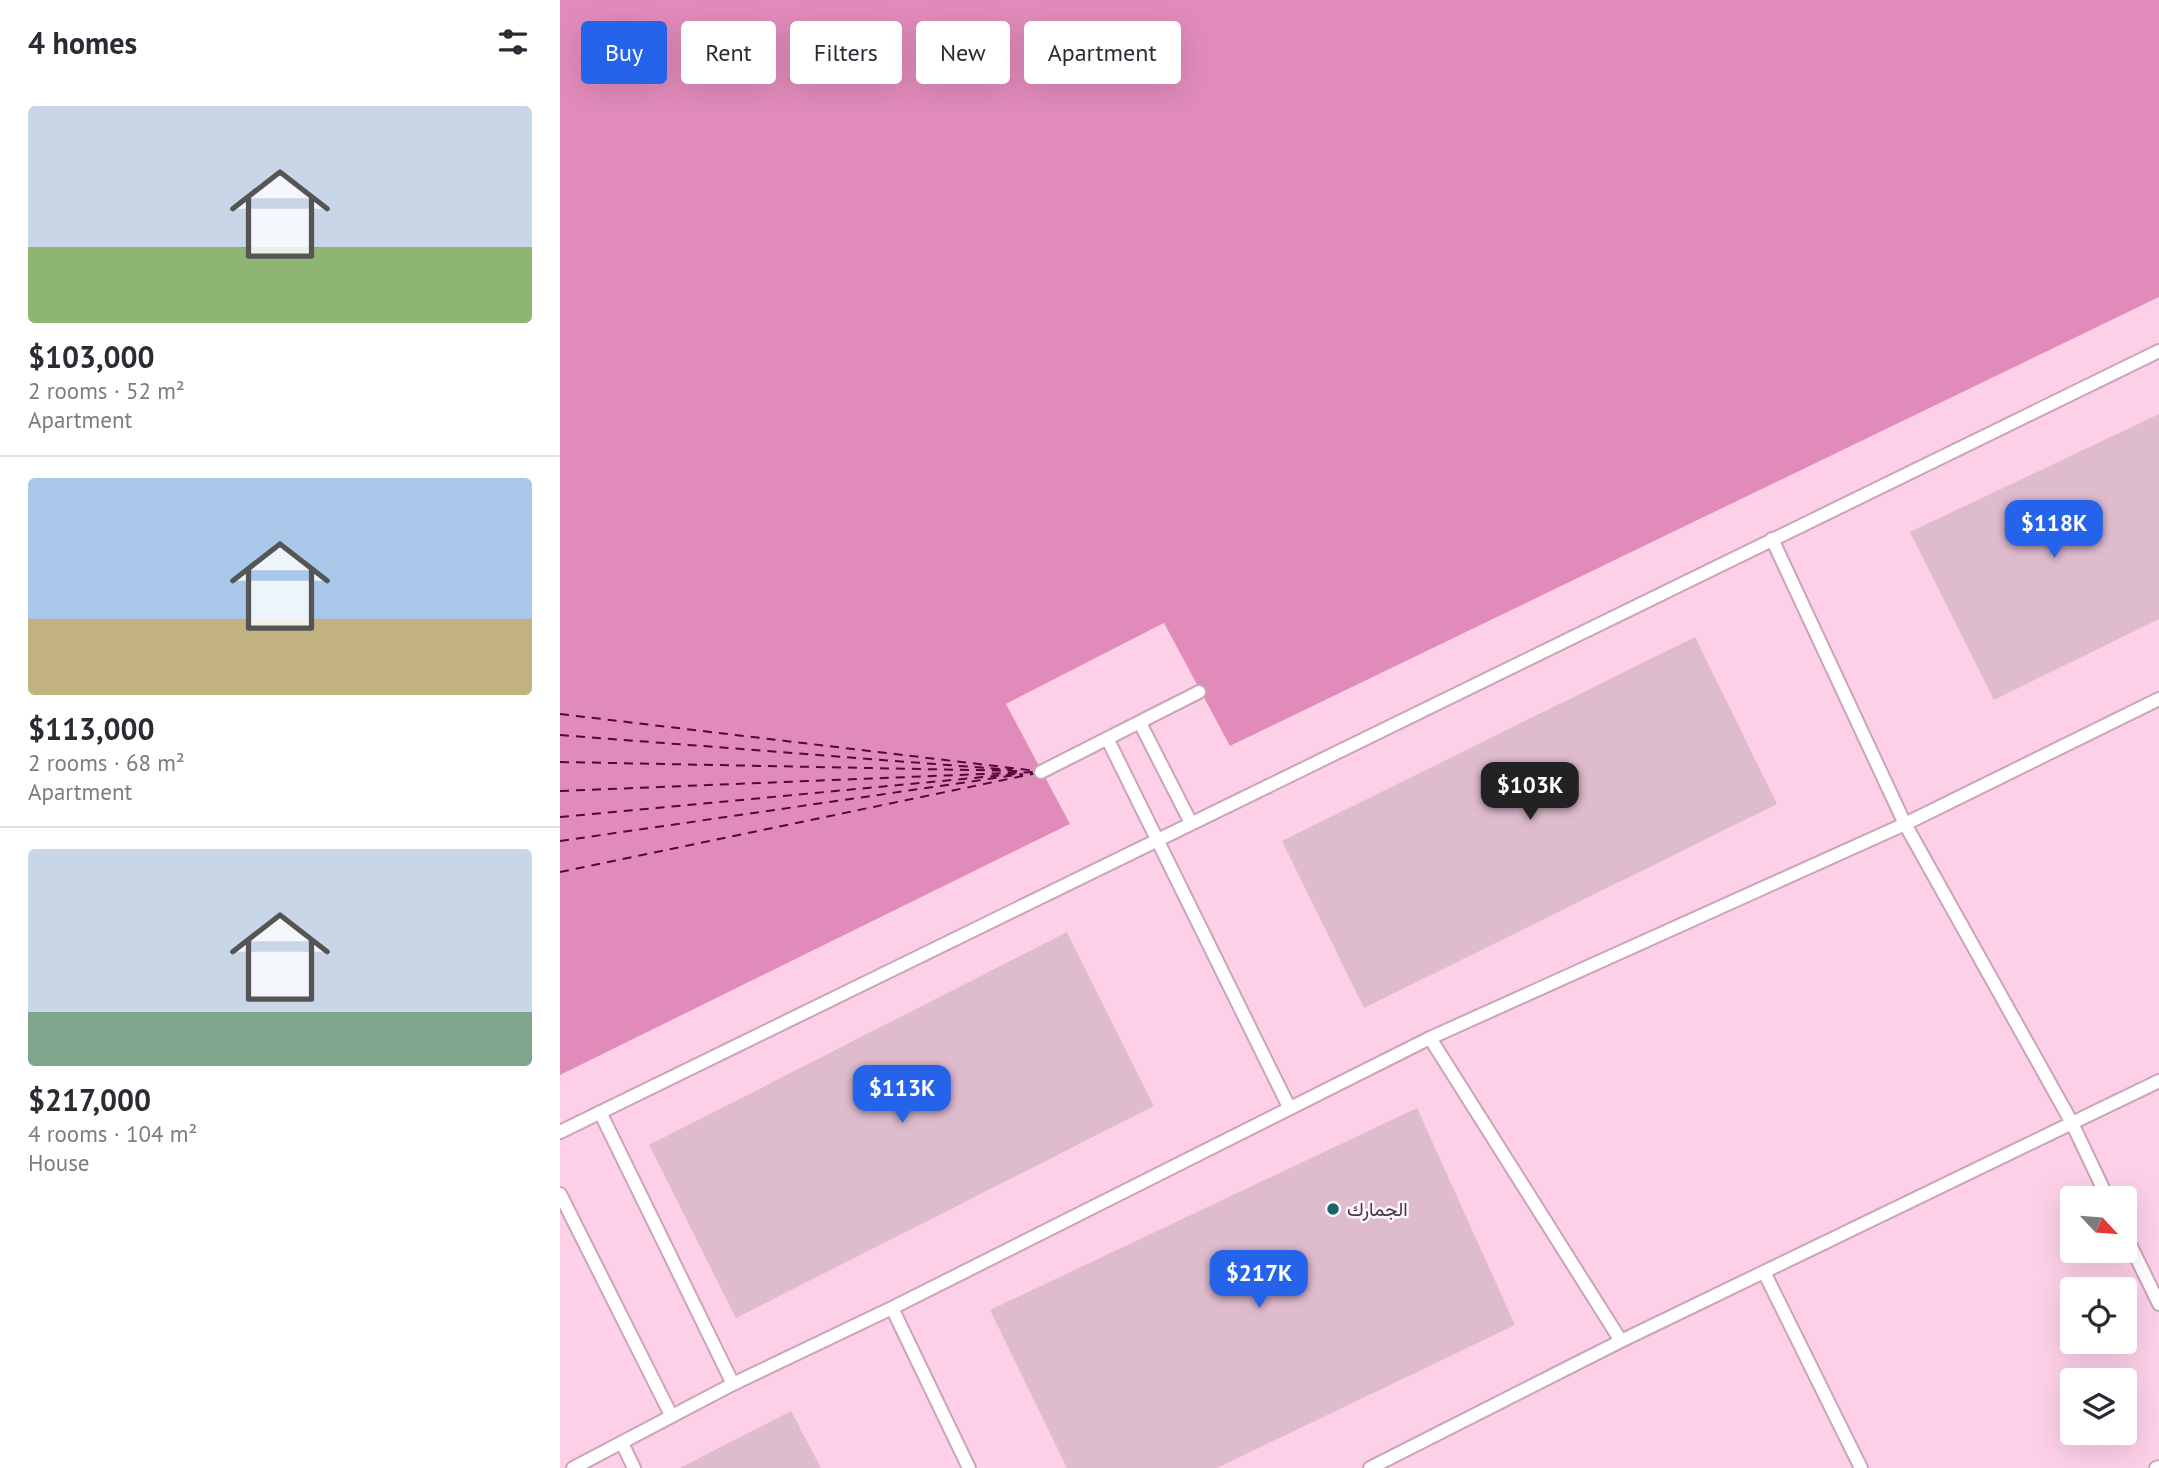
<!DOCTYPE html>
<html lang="en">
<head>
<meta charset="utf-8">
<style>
  :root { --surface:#fff; --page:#f7f7f7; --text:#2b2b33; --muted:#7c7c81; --line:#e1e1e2; --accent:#2563eb }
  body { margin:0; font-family:"PT Sans",Vazirmatn,sans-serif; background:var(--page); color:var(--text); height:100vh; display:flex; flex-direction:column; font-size:26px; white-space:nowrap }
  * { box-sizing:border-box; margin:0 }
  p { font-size:23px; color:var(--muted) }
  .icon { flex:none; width:38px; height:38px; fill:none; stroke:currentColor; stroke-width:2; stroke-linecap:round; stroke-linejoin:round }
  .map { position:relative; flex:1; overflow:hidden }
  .details { display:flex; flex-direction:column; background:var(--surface); width:560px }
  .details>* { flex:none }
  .banner { position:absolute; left:21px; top:21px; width:665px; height:63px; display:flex; gap:14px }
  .needle { width:46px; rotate:116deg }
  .buttons { position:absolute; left:1500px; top:1186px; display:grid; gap:14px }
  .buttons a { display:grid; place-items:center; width:77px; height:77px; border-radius:7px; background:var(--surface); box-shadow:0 7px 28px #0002; font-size:35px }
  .price { position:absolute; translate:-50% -60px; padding:0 16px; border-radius:14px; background:var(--accent); color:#fff; font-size:23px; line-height:46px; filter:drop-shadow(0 2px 4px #0008) }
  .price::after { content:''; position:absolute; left:50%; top:42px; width:21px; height:16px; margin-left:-10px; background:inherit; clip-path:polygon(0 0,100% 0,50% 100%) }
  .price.active { background:#222; color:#fff }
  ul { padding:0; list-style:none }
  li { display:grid; align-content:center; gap:14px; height:371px; padding:0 28px }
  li+li { border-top:2px solid var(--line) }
  li span { display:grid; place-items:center; height:217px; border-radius:7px; color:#555 }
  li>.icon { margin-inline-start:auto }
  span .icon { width:126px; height:126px; fill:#fffc; stroke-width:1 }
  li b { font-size:30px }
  h2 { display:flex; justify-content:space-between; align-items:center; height:84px; padding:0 28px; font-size:30px }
  .pill { padding:0 24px; border-radius:7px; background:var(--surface); box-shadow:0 7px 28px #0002; font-size:24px; line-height:63px }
  .pill.active { background:var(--accent); color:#fff }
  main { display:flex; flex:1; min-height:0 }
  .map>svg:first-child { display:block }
</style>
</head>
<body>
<main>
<section class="details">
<h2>4 homes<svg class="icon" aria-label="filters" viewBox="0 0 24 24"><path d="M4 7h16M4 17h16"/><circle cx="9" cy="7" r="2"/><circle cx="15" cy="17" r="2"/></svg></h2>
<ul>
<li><span style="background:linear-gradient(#c9d6e8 65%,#8fb573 0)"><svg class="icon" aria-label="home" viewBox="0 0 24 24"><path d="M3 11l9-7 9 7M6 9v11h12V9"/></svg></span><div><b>$103,000</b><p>2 rooms · 52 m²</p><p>Apartment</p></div></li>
<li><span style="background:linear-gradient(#a9c7e8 65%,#c2b280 0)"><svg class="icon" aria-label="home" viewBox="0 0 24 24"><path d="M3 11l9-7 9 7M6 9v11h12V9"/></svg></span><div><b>$113,000</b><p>2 rooms · 68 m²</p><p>Apartment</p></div></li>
<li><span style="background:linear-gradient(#c9d6e8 75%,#7fa58c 0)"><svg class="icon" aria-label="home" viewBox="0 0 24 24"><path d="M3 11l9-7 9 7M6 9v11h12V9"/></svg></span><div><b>$217,000</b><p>4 rooms · 104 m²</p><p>House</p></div></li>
</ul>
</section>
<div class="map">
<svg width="1599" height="1468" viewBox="0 0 1599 1468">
  <rect width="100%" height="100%" fill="#fbe4f0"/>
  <path fill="#fdd0e7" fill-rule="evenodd" d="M1599 297V1468H0V1075L509 825 446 704 605 623 671 746ZM1512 1199H1564V1251H1512ZM1512 1290H1564V1342H1512ZM1512 1381H1564V1433H1512Z"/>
  <path fill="#e18bbb" d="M0 0H1599V297L670 746 604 623 446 704 510 824 0 1075Z"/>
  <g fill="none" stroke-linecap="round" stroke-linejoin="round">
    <path stroke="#55073b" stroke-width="2" stroke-dasharray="9 7" stroke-linecap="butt" d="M0 714 477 771
      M0 735 452 770
      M0 762 463 771
      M0 791 473 772
      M0 817 456 774
      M0 841 463 774
      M0 872 477 773"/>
  </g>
  <path fill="#dfbbce" d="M1599 414V619L1434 700 1350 532Z
    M1135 637 1217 804 804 1008 722 841Z
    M507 932 594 1106 176 1318 89 1145Z
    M857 1108 955 1325 657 1468H507L430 1310Z
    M231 1411 261 1468H120Z"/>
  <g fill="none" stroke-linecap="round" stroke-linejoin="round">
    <defs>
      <path id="service" d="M1212 539 1345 824 1512 1123 1548 1199
        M580 723 631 823
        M548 740 729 1107
        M481 772 639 692
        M870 1038 1061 1341
        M40 1112 173 1384
        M0 1132 1599 351
        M0 1194 111 1415
        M1564 1232 1599 1304
        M1204 1272 1301 1468
        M332 1308 409 1468
        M62 1443 74 1468
        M13 1468 173 1384 332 1308 870 1038 1345 824 1599 699
        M810 1468 1061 1341 1599 1081
        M1596 1468 1599 1467"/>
    </defs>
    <use href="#service" stroke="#c9a5b7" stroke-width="16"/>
    <use href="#service" stroke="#fff" stroke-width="12"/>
  </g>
  <circle fill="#176667" stroke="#fef6fa" stroke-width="2.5" cx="773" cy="1209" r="7"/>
  <g text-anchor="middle" stroke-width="5" stroke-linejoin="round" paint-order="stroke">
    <g font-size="19" fill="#44353d" stroke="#fef6fa" text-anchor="start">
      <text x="787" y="1216">الجمارك</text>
    </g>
  </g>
</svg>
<div class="buttons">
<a><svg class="needle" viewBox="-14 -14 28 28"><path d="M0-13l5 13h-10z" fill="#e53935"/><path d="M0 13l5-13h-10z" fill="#7c7c81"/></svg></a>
<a><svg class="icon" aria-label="locate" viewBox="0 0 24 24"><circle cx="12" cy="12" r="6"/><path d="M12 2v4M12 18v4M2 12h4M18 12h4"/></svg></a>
<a><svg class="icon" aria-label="layers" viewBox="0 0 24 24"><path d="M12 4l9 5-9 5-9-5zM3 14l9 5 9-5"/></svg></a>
</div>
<b class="price" style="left:1494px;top:560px">$118K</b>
<b class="price active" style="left:970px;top:822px">$103K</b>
<b class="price" style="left:342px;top:1125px">$113K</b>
<b class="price" style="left:699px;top:1310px">$217K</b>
<div class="banner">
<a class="pill active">Buy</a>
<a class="pill">Rent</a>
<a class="pill">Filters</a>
<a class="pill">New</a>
<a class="pill">Apartment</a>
</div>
</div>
</main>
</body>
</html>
